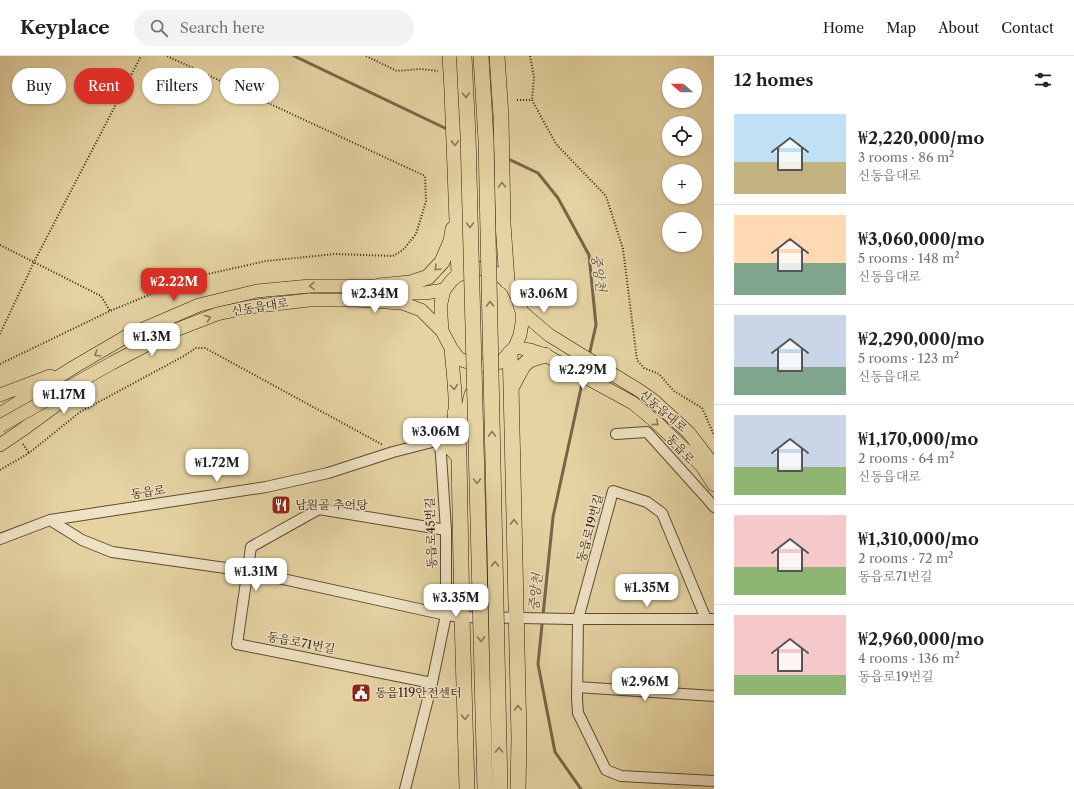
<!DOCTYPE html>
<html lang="en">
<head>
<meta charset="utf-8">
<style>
  :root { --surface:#fff; --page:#f2f2f2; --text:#202124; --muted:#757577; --line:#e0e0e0; --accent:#d93025 }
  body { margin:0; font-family:"Libre Caslon Text","Noto Serif KR",serif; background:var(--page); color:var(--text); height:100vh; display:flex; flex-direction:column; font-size:15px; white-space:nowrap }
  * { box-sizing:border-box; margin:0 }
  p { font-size:13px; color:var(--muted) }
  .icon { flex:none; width:22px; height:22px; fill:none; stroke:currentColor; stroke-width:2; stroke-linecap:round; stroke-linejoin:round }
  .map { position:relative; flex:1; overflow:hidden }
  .drawer { display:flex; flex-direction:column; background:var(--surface); width:360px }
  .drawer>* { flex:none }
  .hud { position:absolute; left:12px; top:12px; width:380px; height:36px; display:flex; gap:8px }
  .needle { width:26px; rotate:291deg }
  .buttons { position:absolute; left:662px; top:12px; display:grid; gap:8px }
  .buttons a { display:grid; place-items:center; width:40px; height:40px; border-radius:50%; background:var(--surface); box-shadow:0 1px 3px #0004; font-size:20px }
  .price { position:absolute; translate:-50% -34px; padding:0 9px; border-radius:8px; background:#fff; color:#222; font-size:13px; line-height:26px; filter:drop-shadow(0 1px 2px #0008) }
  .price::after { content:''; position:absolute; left:50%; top:24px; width:12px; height:9px; margin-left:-6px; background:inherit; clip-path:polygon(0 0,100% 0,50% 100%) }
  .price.on { background:var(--accent); color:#fff }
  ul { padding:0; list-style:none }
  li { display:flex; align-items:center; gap:12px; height:100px; padding:0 20px }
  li+li { border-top:1px solid var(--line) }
  li span { display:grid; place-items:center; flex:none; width:112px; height:80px; border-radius:0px; color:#555 }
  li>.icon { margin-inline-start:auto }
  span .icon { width:48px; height:48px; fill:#fffc; stroke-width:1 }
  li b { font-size:17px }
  h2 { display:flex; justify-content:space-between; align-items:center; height:48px; padding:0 20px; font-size:17px }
  .tag { padding:0 14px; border-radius:18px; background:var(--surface); box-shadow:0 1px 3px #0004; font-size:14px; line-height:36px }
  .tag.on { background:var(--accent); color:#fff }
  header { display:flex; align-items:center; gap:24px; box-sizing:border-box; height:56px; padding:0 20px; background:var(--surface); border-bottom:1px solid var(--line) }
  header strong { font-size:19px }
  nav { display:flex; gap:22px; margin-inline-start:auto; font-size:14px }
  .search { width:280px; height:36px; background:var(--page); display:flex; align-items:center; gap:10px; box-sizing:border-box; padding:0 14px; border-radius:22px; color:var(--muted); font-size:15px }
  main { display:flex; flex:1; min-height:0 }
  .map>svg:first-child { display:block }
</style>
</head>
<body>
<header>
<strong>Keyplace</strong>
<div class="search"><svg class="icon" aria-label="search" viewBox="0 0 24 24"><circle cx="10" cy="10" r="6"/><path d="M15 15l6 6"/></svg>Search here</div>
<nav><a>Home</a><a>Map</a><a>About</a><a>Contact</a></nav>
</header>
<main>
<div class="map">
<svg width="714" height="733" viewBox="0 0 714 733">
  <rect width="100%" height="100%" fill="#e5d3a2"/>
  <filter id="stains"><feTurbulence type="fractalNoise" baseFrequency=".005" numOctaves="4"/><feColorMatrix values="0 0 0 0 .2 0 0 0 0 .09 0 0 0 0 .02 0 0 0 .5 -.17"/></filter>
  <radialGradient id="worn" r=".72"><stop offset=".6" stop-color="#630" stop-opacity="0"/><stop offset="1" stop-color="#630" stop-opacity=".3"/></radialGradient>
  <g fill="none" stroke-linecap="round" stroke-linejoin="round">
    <path stroke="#786547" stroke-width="3" d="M294 0 449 74
      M506 102 538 117 558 142 589 199 596 269 589 300
      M581 733 555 696 538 608 553 461 583 323"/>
    <defs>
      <path id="minor" d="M616 378 647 376 710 446 714 451
        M50 464 82 484 112 496 247 515 446 559 462 561 572 563H714
        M0 483 50 464 266 431 328 417 393 396 440 384 446 474V559L432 627 405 733
        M706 563 662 457 647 446 613 435 578 563 577 643 578 657 606 714 621 720 714 725
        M432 627 237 588 251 491 319 453 446 474
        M577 631 714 640"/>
      <path id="major" d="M309 244H355L402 247 421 254 442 275 451 292 459 303 480 310 501 306 515 291 520 279 522 267V256L518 243 513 232 507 225 496 217 479 212 459 218 452 224 444 234 441 247V260L442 275
        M522 256 549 279 640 335 654 345 689 377 712 407 714 411
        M515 291 530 294 545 299 633 347 658 368 702 410 714 429
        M451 292C452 310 459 355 453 370 450 375 444 380 440 384L458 381 462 376 471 338
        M0 339 50 320
        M0 358 74 311 127 280 199 249 257 235 310 230H379L411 237H425L444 234
        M0 389 22 374 86 327"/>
      <path id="highway" d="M450 0 452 34 459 218
        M497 0 501 60 503 168 507 225
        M379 230 410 227 428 221 442 206 451 185 453 173
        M510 297 511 329 519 682 518 733
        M511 332 523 310 529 304 545 299
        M455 357 458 381 459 401 462 561 467 733
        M440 384 452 393 459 401"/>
    </defs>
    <use href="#minor" stroke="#5e4a32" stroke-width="12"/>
    <use href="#major" stroke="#311d0c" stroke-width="14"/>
    <use href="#highway" stroke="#311d0c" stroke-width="16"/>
    <path stroke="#311d0c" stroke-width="2" stroke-dasharray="1 2" stroke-linecap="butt" d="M366 0 397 15 421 13 438 15
      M530 0 534 21 532 44
      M517 44H532L556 88 606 140 623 193 637 304 644 312 659 318 674 335 702 352 714 379
      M0 189 101 240 110 255
      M0 278 34 206 141 0
      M0 308 110 255 190 222 266 205 335 198 393 200 403 194 416 178 426 145 425 120 167 0
      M23 388 29 397
      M0 414 29 397 80 356 184 300 196 292H205L383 389"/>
    <use href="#minor" stroke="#eee2c3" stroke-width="10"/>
    <use href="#major" stroke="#e5d3a2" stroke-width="13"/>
    <use href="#highway" stroke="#e5d3a2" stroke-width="15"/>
    <defs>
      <path id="major-bridge" d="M0 370 112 307 173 275 217 258 249 251 309 244"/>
      <path id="highway-bridge" d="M464 0 468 79 485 733
        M481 0 486 84 500 733"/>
    </defs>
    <use href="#major-bridge" stroke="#311d0c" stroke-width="14" stroke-linecap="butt"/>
    <use href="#highway-bridge" stroke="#311d0c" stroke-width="16" stroke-linecap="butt"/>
    <use href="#major-bridge" stroke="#e5d3a2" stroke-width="13"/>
    <use href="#highway-bridge" stroke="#e5d3a2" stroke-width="15"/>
  </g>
  <defs><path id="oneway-chevron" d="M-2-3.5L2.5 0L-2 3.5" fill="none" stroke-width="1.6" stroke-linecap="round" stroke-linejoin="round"/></defs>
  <g stroke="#8b7857">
    <use href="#oneway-chevron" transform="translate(466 39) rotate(87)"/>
    <use href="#oneway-chevron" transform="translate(455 87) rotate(88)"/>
    <use href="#oneway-chevron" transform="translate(502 129) rotate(-91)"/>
    <use href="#oneway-chevron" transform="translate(470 169) rotate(89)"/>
    <use href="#oneway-chevron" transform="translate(437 212) rotate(134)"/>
    <use href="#oneway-chevron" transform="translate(312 230) rotate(178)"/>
    <use href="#oneway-chevron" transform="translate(490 248) rotate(-91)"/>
    <use href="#oneway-chevron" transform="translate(208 262) rotate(-21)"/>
    <use href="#oneway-chevron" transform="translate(97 298) rotate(149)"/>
    <use href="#oneway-chevron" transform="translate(454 331) rotate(85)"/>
    <use href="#oneway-chevron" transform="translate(656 367) rotate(41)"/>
    <use href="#oneway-chevron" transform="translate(492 378) rotate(-91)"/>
    <use href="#oneway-chevron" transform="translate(477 425) rotate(89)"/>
    <use href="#oneway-chevron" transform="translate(514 466) rotate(-91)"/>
    <use href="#oneway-chevron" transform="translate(495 508) rotate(-91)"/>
    <use href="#oneway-chevron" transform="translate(481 583) rotate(89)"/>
    <use href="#oneway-chevron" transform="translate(518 652) rotate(-91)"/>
    <use href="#oneway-chevron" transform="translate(465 661) rotate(88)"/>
    <use href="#oneway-chevron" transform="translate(499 694) rotate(-91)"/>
  </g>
  <defs>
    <symbol id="restaurant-square" viewBox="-11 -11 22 22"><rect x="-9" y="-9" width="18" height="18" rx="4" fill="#8f2418" stroke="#eee2c3"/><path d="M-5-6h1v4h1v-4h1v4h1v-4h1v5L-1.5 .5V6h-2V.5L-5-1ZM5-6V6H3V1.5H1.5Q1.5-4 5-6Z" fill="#fff"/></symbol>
    <symbol id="civic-square" viewBox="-11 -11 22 22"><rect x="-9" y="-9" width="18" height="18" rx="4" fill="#8f2418" stroke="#eee2c3"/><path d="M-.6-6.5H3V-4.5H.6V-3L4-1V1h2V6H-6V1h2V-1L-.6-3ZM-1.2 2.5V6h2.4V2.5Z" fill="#fff"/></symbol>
  </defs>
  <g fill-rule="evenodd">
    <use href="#restaurant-square" x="270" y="438" width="22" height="22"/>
    <use href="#civic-square" x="350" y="626" width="22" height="22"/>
  </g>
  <g text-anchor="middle" stroke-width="3" stroke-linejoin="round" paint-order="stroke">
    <g font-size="12" fill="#311d0c" stroke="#eee2c3">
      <text transform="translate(260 251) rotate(-9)" y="4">신동읍대로</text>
      <text transform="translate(663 355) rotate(40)" y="4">신동읍대로</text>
      <text transform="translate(680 393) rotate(48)" y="4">동읍로</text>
      <text transform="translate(148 436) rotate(-8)" y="4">동읍로</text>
      <text transform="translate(590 472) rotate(-75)" y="4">동읍로19번길</text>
      <text transform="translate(431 477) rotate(-92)" y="4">동읍로45번길</text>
      <text transform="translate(301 587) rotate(11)" y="4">동읍로71번길</text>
    </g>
    <g font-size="12" fill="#311d0c" stroke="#eee2c3" text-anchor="start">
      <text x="295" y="453">남원골 추어탕</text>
      <text x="375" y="641">동읍119안전센터</text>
    </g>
    <g font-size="13" font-style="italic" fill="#5b472f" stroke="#eee2c3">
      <text transform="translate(599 217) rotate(82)" y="5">중앙천</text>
      <text transform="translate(535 536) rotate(-84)" y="5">중앙천</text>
    </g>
  </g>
  <rect width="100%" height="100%" filter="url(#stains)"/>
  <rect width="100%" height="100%" fill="url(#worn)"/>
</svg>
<div class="buttons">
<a><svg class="needle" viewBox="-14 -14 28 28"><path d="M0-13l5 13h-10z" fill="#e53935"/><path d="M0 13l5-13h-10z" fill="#757577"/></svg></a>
<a><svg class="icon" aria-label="locate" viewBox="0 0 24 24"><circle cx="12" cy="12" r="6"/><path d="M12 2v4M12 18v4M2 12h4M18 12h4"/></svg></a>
<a>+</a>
<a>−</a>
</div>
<b class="price on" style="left:174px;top:246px">₩2.22M</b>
<b class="price" style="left:375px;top:258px">₩2.34M</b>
<b class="price" style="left:544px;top:258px">₩3.06M</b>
<b class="price" style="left:152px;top:301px">₩1.3M</b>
<b class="price" style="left:583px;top:334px">₩2.29M</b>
<b class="price" style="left:64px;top:359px">₩1.17M</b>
<b class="price" style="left:436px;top:396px">₩3.06M</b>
<b class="price" style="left:217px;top:427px">₩1.72M</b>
<b class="price" style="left:256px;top:536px">₩1.31M</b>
<b class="price" style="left:647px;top:552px">₩1.35M</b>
<b class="price" style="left:456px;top:562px">₩3.35M</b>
<b class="price" style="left:645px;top:646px">₩2.96M</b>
<div class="hud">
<a class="tag">Buy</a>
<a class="tag on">Rent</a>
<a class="tag">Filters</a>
<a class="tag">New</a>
</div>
</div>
<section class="drawer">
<h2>12 homes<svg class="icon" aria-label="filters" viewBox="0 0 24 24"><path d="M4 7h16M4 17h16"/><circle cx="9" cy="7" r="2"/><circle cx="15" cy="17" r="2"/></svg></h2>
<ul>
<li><span style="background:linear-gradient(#bfe0f5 60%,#c2b280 0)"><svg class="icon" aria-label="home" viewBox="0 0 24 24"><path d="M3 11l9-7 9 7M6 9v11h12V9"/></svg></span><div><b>₩2,220,000/mo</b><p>3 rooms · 86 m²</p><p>신동읍대로</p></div></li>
<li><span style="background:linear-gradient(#ffd9b3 60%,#7fa58c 0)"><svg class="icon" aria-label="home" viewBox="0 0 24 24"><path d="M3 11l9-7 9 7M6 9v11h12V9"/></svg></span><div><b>₩3,060,000/mo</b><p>5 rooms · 148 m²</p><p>신동읍대로</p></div></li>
<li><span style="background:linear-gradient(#c9d6e8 65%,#7fa58c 0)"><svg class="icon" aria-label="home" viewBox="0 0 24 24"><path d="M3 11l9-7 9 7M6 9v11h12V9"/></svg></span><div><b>₩2,290,000/mo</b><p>5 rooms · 123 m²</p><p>신동읍대로</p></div></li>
<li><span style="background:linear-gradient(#c9d6e8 65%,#8fb573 0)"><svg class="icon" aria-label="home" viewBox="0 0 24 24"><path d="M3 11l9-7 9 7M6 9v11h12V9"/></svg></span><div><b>₩1,170,000/mo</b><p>2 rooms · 64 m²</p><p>신동읍대로</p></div></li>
<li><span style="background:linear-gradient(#f6c9c9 65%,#8fb573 0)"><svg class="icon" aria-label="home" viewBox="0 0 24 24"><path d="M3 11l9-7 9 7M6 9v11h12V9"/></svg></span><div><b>₩1,310,000/mo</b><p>2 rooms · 72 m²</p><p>동읍로71번길</p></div></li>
<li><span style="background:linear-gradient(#f6c9c9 75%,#8fb573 0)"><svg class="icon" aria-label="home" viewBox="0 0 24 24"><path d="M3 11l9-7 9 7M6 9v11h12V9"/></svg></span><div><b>₩2,960,000/mo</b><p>4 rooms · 136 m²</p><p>동읍로19번길</p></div></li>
</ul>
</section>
</main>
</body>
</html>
